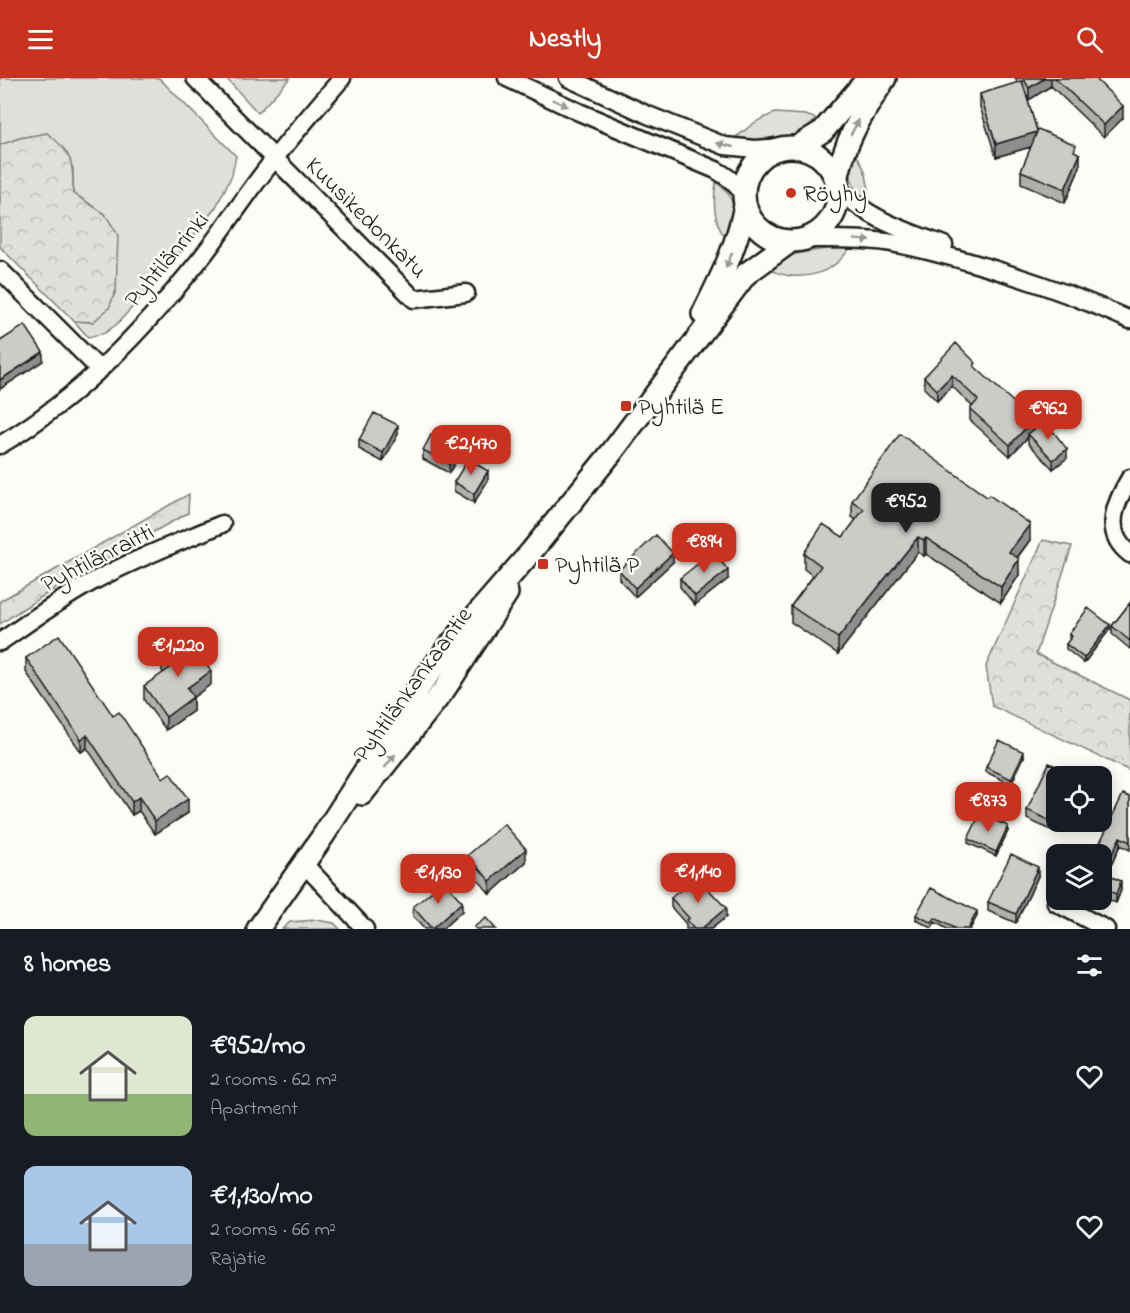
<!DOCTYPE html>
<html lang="en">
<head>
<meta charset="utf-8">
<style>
  :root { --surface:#171b24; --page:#242831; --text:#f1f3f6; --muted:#9ea1a6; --accent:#c8321e }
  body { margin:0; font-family:"Indie Flower",sans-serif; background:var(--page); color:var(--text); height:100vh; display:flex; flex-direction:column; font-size:22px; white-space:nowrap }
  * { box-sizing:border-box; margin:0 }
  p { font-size:20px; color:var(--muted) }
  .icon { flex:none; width:33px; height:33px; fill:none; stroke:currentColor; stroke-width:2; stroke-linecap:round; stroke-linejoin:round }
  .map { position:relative; height:851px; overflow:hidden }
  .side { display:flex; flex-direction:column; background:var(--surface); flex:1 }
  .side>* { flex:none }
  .fabs { position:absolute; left:1046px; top:688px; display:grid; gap:12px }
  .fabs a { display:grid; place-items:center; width:66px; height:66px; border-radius:12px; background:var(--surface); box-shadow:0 3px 15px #0003; font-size:30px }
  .price { position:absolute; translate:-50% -51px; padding:0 14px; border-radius:12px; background:var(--accent); color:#fff; font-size:20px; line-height:39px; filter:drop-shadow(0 2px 3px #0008) }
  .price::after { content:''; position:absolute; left:50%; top:36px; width:18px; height:14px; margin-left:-9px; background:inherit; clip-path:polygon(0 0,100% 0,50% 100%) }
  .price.on { background:#222; color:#fff }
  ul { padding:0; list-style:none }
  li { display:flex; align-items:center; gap:18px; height:150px; padding:0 24px }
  li span { display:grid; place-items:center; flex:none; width:168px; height:120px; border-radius:12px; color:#555 }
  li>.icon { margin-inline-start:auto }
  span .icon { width:72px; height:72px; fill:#fffc; stroke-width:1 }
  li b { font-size:26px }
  h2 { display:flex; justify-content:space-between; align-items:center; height:72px; padding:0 24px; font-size:26px }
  header { display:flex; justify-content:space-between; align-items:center; height:78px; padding:0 24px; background:var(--accent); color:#fff; font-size:27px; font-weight:700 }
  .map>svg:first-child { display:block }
</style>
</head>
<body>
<header><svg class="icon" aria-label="menu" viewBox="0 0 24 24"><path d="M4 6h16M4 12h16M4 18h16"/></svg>Nestly<svg class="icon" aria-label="search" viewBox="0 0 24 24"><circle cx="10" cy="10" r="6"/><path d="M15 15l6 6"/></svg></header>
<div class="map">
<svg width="1130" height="851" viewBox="0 0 1130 851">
  <defs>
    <pattern id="forest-crowns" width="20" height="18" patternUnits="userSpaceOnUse" patternTransform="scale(1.5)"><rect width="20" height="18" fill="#e0dfdb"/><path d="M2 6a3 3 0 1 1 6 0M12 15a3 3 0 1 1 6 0" fill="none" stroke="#c0bfbb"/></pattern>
  </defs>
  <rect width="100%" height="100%" fill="#fdfcf7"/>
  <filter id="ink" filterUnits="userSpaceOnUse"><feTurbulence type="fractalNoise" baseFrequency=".0167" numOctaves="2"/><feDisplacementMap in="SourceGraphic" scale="12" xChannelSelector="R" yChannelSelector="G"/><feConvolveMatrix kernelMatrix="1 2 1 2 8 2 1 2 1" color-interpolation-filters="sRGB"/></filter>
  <g filter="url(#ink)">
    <path fill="#e0dfdb" stroke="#7e7e7c" stroke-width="1.5" d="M0 0H159L236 78 232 97 216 129 170 188 117 246 105 255 88 259 74 243 93 244 105 136 73 115V90L47 55 20 60 0 67Z
      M226 0H290L258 35Z
      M775 35 806 37 819 42C805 62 757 63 735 62L737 58C743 55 745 52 750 48 757 42 766 39 775 35Z
      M854 73C866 90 870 105 868 126 851 111 845 94 854 73Z
      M716 104C740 122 734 136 728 162 713 147 713 123 716 104Z
      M850 169C834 199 791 207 764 188 782 175 828 170 850 169Z"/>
    <path fill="url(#forest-crowns)" stroke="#7e7e7c" stroke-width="1.5" d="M47 55C73 75 73 83 73 115L105 136 118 157 116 212 109 230 93 244 74 243 0 169V67L20 60Z
      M189 416 188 435C124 470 60 505 0 546V523Z
      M1043 462 1072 468 1036 576 1130 622V693L992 628 986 588Z
      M316 842 334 845 340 851H282L290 844Z"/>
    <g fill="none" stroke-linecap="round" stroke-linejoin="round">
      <defs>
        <path id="minor" d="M195 0 414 221 466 215
          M507 0 579 34 716 92C728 99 737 105 744 119
          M568 0 648 37 725 68 755 71 783 69
          M838 110C867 141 906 153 944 167
          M804 161C831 161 859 160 886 164 913 168 940 176 966 183 1022 199 1077 218 1130 242
          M0 192 100 292
          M0 367C80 320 144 251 202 179 227 147 249 112 275 80 296 53 319 27 342 0
          M1130 400C1115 425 1102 455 1130 476
          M0 564C29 544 58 523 90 505 132 482 177 465 222 446
          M304 786 365 851
          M1056 825 1106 851"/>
        <path id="tertiary" d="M744 116a47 47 0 1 1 94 0a47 47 0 1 1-94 0Z
          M797 69 823 53 868 0
          M837 103C844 62 863 35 885 0
          M703 236C721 200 738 166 745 127
          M362 716 444 612 507 515
          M258 851 323 758 415 615 446 572 531 474 612 374 746 196 791 163"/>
      </defs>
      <use href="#minor" stroke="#1c1c1c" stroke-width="21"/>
      <use href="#tertiary" stroke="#1c1c1c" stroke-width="26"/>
      <use href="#minor" stroke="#fdfcf7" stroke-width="16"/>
      <use href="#tertiary" stroke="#fdfcf7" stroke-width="21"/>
    </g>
    <path fill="#afafac" stroke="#1c1c1c" stroke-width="1.5" d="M1015 0H1095L1123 40 1104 59 1051 8 1029 22 1026 17 1037 53 1076 74 1080 89 1065 125 1021 106V93L1031 69 996 79 980 29V16L1018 5Z
      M976 291 1033 352 1067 380 1053 391 1028 365V359L1010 378 970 342V331L972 328 952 308 937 323 924 310V299Z
      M398 356 383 384 359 371V362Z
      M423 372 457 381 449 395 423 381Z
      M488 402 474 425 454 413V404Z
      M852 423 1030 462 1017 480 1019 497 1001 525 926 476 924 478 918 474 838 576 791 544V528L813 498 804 491V475L843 459 856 442 852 439Z
      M673 484 635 519 619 501V492Z
      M680 500 728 501 695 527 680 509Z
      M1130 525V571L1112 556V548Z
      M1110 551 1084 585 1066 571V566L1070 561 1069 560V556Z
      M162 579 211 606 193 619V633L166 652 144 622V608L164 595 162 593Z
      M26 580 113 638 163 700 188 735 155 756 139 733 132 737 87 670 81 674 26 594Z
      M1024 679 1011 706 986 694V689Z
      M1076 699 1056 744H1059L1055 754 1027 741V732Z
      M1130 719V772L1120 767 1107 797 1121 812 1116 825 1101 818V777Z
      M1008 753 996 778 968 765V761Z
      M468 777 526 784 490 816 468 790Z
      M1038 798 1016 845 988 833V824Z
      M671 820 726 839 711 851H686V846L671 829Z
      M413 829 462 833 442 851H424L413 838Z
      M916 837 977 838 970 851H947L935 844 932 850 916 842Z"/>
    <path fill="#8f8e8c" stroke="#1c1c1c" stroke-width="1.5" d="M1045 0H1051V8L1029 22V10Z
      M1123 28V40L1104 59V47Z
      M1037 54V67L996 79V66Z
      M1080 76V89L1065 125V111Z
      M43 274V283L0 311V302Z
      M952 297V308L937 323V312Z
      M1033 342V353L1028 356V359L1010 378V367Z
      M398 347V356L383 384V375Z
      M1067 371V380L1053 391V382Z
      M457 372V381L449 395V386Z
      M488 393V402L474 425V416Z
      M1030 446V462L1009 490V474Z
      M918 459V474L838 576V560Z
      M926 460V476L924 478V462Z
      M673 475V484L635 519V510Z
      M1019 481V497L1001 525V509Z
      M728 492V501L695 527V518Z
      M1110 547V551L1084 585V580Z
      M211 593V606L187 624V610Z
      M193 619V633L166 652V639Z
      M87 657V670L81 674V661Z
      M1024 674V679L1011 706V701Z
      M139 719V733L132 737V724Z
      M188 721V735L155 756V743Z
      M1056 742V744H1059L1055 754V745Z
      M1008 748V753L996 778V774Z
      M1120 759V767L1103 804V795Z
      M526 771V784L490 816V803Z
      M1038 789V798L1016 845V836Z
      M1121 803V812L1116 825V816Z
      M462 824V833L442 851H432Z
      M726 830V839L711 851H701Z
      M977 833V838L970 851H968Z"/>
    <path fill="#cccbc8" stroke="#1c1c1c" stroke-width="1.5" d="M1023 0H1045L1029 10Z
      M1055 0H1095L1123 28 1104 47Z
      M1022 3 1037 53 1038 51 1076 67 1074 73 1080 76 1065 111 1021 93 1037 54 996 66 980 16Z
      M25 247 43 274 0 302V263Z
      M956 265 976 285 974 288 1033 342 1010 367 970 331 978 322 952 297 937 312 924 299Z
      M374 335 398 347 383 375 359 362Z
      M1045 343 1067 371 1053 382 1028 356Z
      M900 356 987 419 989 417 1030 446 1009 474 1019 481 1001 509 926 460 924 462 918 459 838 560 791 528 821 488 804 475 823 446 843 459 864 431 852 423Z
      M431 357 457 372 449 386 423 372Z
      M468 381 488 393 474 416 454 404Z
      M656 457 673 475 635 510 619 492Z
      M713 474 728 492 695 518 680 500Z
      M1130 525V563L1112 548Z
      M1088 530 1110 547 1084 580 1066 566 1072 558 1069 556Z
      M59 557 113 638 119 634 163 700 170 695 188 721 155 743 139 719 132 724 87 657 81 661 26 580Z
      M188 561 211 593 187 610 193 619 166 639 144 608 170 590 162 579Z
      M999 662 1024 674 1011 701 986 689Z
      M1049 685 1076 697 1075 699H1056V742L1055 745 1027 732Z
      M1123 716 1130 719V764L1120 759 1103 795 1121 803 1116 816 1101 810V777H1094Z
      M980 736 1008 748 996 774 968 761Z
      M504 746 526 771 490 803 468 777Z
      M1011 776 1038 789 1016 836 988 824Z
      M696 798 726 830 701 851H694L686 842 689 840 671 820Z
      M444 803 462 824 432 851 413 829Z
      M931 810 977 833 968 851H956L935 840 932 845 916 837Z
      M486 840 496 851H476L474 849Z"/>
    <defs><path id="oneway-solid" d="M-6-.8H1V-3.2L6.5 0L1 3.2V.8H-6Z" transform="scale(1.5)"/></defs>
    <g fill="#989794">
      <use href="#oneway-solid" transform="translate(560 25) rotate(24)"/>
      <use href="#oneway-solid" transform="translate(855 49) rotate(-61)"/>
      <use href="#oneway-solid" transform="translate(725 67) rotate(-167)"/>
      <use href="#oneway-solid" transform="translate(862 162) rotate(4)"/>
      <use href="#oneway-solid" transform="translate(729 182) rotate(113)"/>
      <use href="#oneway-solid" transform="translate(390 683) rotate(-52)"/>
    </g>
  </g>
  <g fill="#c8321e" stroke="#fdfcf7" stroke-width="2">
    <circle cx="791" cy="115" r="6"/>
    <rect x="620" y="322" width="12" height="12" rx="3"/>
    <rect x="537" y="480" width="12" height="12" rx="3"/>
  </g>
  <g text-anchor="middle" stroke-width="5" stroke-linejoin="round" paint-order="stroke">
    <g font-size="24" fill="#1c1c1c" stroke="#fdfcf7" text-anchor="start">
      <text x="803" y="123">Röyhy</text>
      <text x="638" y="336">Pyhtilä E</text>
      <text x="555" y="494">Pyhtilä P</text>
    </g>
    <g font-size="24" fill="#1c1c1c" stroke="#fdfcf7">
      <text transform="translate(367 139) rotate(45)" y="8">Kuusikedonkatu</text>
      <text transform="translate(166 181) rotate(-50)" y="8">Pyhtilänrinki</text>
      <text transform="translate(97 479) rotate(-27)" y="8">Pyhtilänraitti</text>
      <text transform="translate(412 606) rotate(-54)" y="8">Pyhtilänkankaantie</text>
    </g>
  </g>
</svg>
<div class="fabs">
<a><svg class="icon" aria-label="locate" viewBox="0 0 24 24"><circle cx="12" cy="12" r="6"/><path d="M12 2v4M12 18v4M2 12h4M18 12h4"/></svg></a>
<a><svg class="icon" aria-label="layers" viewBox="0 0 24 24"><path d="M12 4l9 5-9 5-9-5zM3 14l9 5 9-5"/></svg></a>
</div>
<b class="price" style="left:1048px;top:363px">€962</b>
<b class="price" style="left:471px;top:398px">€2,470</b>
<b class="price on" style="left:906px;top:456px">€952</b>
<b class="price" style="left:704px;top:496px">€894</b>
<b class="price" style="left:178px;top:600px">€1,220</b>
<b class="price" style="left:988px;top:755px">€873</b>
<b class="price" style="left:698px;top:826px">€1,140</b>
<b class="price" style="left:438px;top:827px">€1,130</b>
</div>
<section class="side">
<h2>8 homes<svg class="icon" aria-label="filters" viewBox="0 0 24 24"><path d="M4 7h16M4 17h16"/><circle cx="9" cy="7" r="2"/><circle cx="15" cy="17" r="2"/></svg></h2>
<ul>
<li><span style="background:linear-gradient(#dfe7d0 65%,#8fb573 0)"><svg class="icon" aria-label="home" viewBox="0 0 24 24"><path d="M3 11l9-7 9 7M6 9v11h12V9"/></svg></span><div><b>€952/mo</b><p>2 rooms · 62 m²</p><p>Apartment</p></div><svg class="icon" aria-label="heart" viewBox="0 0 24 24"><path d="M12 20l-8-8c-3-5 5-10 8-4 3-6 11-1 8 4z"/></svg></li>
<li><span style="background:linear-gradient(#a9c7e8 65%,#9aa5b1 0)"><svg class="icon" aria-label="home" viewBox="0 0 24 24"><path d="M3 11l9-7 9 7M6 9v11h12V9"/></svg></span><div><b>€1,130/mo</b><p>2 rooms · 66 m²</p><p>Rajatie</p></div><svg class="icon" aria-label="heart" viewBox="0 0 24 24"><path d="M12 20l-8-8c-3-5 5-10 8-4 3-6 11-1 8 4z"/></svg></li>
</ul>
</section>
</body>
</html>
